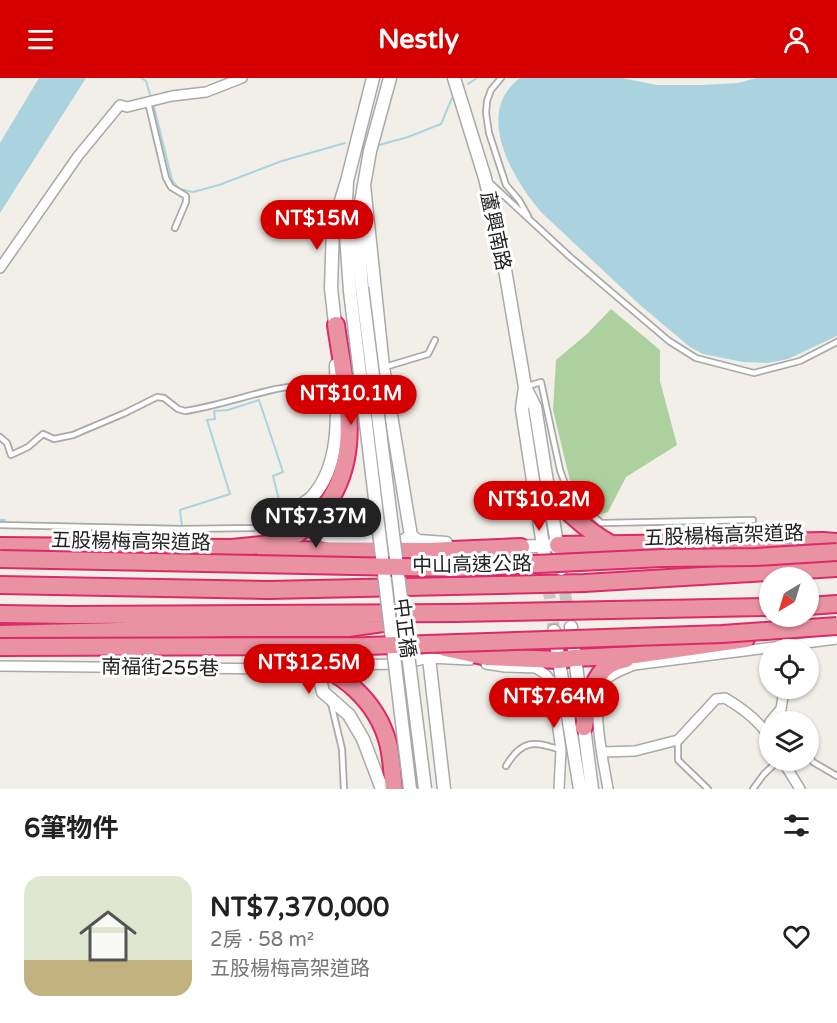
<!DOCTYPE html>
<html lang="zh-TW">
<head>
<meta charset="utf-8">
<style>
  :root { --surface:#fff; --page:#f6f6f6; --text:#222; --muted:#767676; --line:#e0e0e0; --accent:#d40000 }
  body { margin:0; font-family:"Varela Round","Noto Sans TC",sans-serif; background:var(--page); color:var(--text); height:100vh; display:flex; flex-direction:column; font-size:22px; white-space:nowrap }
  * { box-sizing:border-box; margin:0 }
  p { font-size:20px; color:var(--muted) }
  .icon { flex:none; width:33px; height:33px; fill:none; stroke:currentColor; stroke-width:2; stroke-linecap:round; stroke-linejoin:round }
  .map { position:relative; height:711px; overflow:hidden }
  .details { display:flex; flex-direction:column; background:var(--surface); flex:1 }
  .details>* { flex:none }
  .needle { width:39px; rotate:218deg }
  .fabs { position:absolute; left:759px; top:489px; display:grid; gap:12px }
  .fabs a { display:grid; place-items:center; width:60px; height:60px; border-radius:50%; background:var(--surface); box-shadow:0 2px 4px #0004; font-size:30px }
  .price { position:absolute; translate:-50% -51px; padding:0 14px; border-radius:21px; background:var(--accent); color:#fff; font-size:20px; line-height:39px; filter:drop-shadow(0 2px 3px #0008) }
  .price::after { content:''; position:absolute; left:50%; top:36px; width:18px; height:14px; margin-left:-9px; background:inherit; clip-path:polygon(0 0,100% 0,50% 100%) }
  .price.on { background:#222; color:#fff }
  ul { padding:0; list-style:none }
  li { display:flex; align-items:center; gap:18px; height:150px; padding:0 24px }
  li+li { border-top:2px solid var(--line) }
  li span { display:grid; place-items:center; flex:none; width:168px; height:120px; border-radius:18px; color:#555 }
  li>.icon { margin-inline-start:auto }
  span .icon { width:72px; height:72px; fill:#fffc; stroke-width:1 }
  li b { font-size:26px }
  h2 { display:flex; justify-content:space-between; align-items:center; height:72px; padding:0 24px; font-size:26px }
  header { display:flex; justify-content:space-between; align-items:center; height:78px; padding:0 24px; background:var(--accent); color:#fff; font-size:27px; font-weight:700 }
  .map>svg:first-child { display:block }
</style>
</head>
<body>
<header><svg class="icon" aria-label="menu" viewBox="0 0 24 24"><path d="M4 6h16M4 12h16M4 18h16"/></svg>Nestly<svg class="icon" aria-label="person" viewBox="0 0 24 24"><circle cx="12" cy="8" r="4"/><path d="M4 21q1-7 8-7t8 7"/></svg></header>
<div class="map">
<svg width="837" height="711" viewBox="0 0 837 711">
  <rect width="100%" height="100%" fill="#f2efe9"/>
  <path fill="#add19e" d="M611 231 660 272V303L677 367 626 399 608 434 597 437 572 411 553 332 556 282 587 256Z"/>
  <path fill="#aad3df" d="M39 0H86L0 135V65Z
    M520 0H622L657 7H702L738 5 756 0H837V258L788 281 768 285 743 284 703 276 690 269 640 227 541 134C513 101 473 35 520 0Z"/>
  <g fill="none" stroke-linecap="round" stroke-linejoin="round">
    <path stroke="#aad3df" stroke-width="2" d="M141 0 146 3 151 20
      M468 6 477 0
      M153 25 172 102 179 111 193 114 219 107 282 83 345 65
      M379 67 408 59 441 46 452 20
      M0 442H5
      M60 446 182 448 180 432 230 416 207 342 215 341 214 333 228 332 259 322 283 394 273 398 281 430"/>
    <path stroke="#c8c6c1" stroke-width="12" stroke-dasharray="12 6" stroke-linecap="butt" d="M546 491 554 553
      M562 497 569 539"/>
    <defs>
      <path id="service" d="M501 0 491 12 487 23 486 35 489 55 506 107 519 122 528 138
        M148 24 166 100 171 109 186 118V124L175 150
        M489 104 569 178 669 263 696 280 754 295 800 283 837 264
        M385 289 428 276 435 262
        M528 308 541 304 560 392 568 414 601 445 753 442
        M0 359 7 365 11 377 28 369 43 356 54 361 73 357 125 335 157 319 164 320 178 331 185 333C216 328 245 318 276 311 295 307 316 306 336 304
        M0 447 180 451 253 450 289 435
        M331 625 342 671 344 711
        M781 631 789 644
        M678 662V682L708 711
        M808 676 813 684 837 698
        M506 688C522 661 534 663 561 672
        M753 711 764 696 779 682"/>
      <path id="minor" d="M0 190 78 78 120 27 127 29 172 18 206 14 242 0
        M486 586 505 589 536 590 545 596 551 603 561 672 559 711
        M338 587 402 586 429 580 470 582
        M0 588 285 591 319 597
        M770 644 781 631 784 612
        M603 674 635 673 678 662 716 621 725 620C742 630 759 642 770 660
        M782 682 800 711
        M608 711C604 685 587 618 608 600 615 594 625 591 634 587L837 561"/>
      <path id="tertiary" d="M454 0 485 100 501 168 525 309 535 329 561 491
        M364 107 383 289 411 458 418 463 446 465
        M362 210 357 147 370 73 390 0
        M350 213 345 143 347 103 373 0
        M336 255 331 210 333 149 347 103
        M336 287C337 330 343 385 312 419 306 425 296 430 289 435 301 467 374 462 403 463L411 458
        M525 309 522 331 544 474
        M515 469 558 467
        M571 549 592 711
        M554 553 580 711
        M429 580 444 711
        M319 597 323 614 349 637 363 661 382 711"/>
      <path id="motorway" d="M549 413C567 435 586 452 611 466
        M309 447C369 391 346 318 336 247
        M558 467 823 463 837 464
        M0 468 232 470 270 466 297 456
        M264 472 428 473 521 469
        M0 507 269 512 584 505 837 490
        M808 528 837 526
        M0 536 71 537 456 535 770 529
        M0 556 235 550H348L390 544
        M445 570 487 579 559 582 574 580 635 577 746 561
        M256 576H317
        M299 580C341 592 377 623 388 665 392 680 392 696 394 711
        M584 649C587 631 591 599 608 588 612 584 620 583 626 581"/>
    </defs>
    <use href="#service" stroke="#a9a9a9" stroke-width="8"/>
    <use href="#minor" stroke="#a9a9a9" stroke-width="12"/>
    <use href="#tertiary" stroke="#a9a9a9" stroke-width="15"/>
    <use href="#motorway" stroke="#dc2a67" stroke-width="20"/>
    <use href="#service" stroke="#fff" stroke-width="4.5"/>
    <use href="#minor" stroke="#fff" stroke-width="9"/>
    <use href="#tertiary" stroke="#fff" stroke-width="12"/>
    <use href="#motorway" stroke="#e892a2" stroke-width="16"/>
    <defs>
      <path id="tertiary-bridge" d="M362 210 425 711
        M350 213 410 711"/>
      <path id="motorway-bridge" d="M297 456 309 447
        M0 481 453 490 662 480 756 479 837 474
        M0 569 366 568 722 556 837 548"/>
    </defs>
    <use href="#tertiary-bridge" stroke="#a9a9a9" stroke-width="15" stroke-linecap="butt"/>
    <use href="#motorway-bridge" stroke="#dc2a67" stroke-width="20" stroke-linecap="butt"/>
    <use href="#tertiary-bridge" stroke="#fff" stroke-width="12"/>
    <use href="#motorway-bridge" stroke="#e892a2" stroke-width="16"/>
  </g>
  <g text-anchor="middle" stroke-width="6" stroke-linejoin="round" paint-order="stroke">
    <g font-size="20" fill="#222" stroke="#fff">
      <text transform="translate(496 153) rotate(78)" y="7">蘆興南路</text>
      <text transform="translate(724 457) rotate(-2)" y="7">五股楊梅高架道路</text>
      <text transform="translate(131 463) rotate(1)" y="7">五股楊梅高架道路</text>
      <text transform="translate(472 486) rotate(-1)" y="7">中山高速公路</text>
      <text transform="translate(405 550) rotate(83)" y="7">中正橋</text>
      <text transform="translate(160 589) rotate(1)" y="7">南福街255巷</text>
    </g>
  </g>
</svg>
<div class="fabs">
<a><svg class="needle" viewBox="-14 -14 28 28"><path d="M0-13l5 13h-10z" fill="#e53935"/><path d="M0 13l5-13h-10z" fill="#767676"/></svg></a>
<a><svg class="icon" aria-label="locate" viewBox="0 0 24 24"><circle cx="12" cy="12" r="6"/><path d="M12 2v4M12 18v4M2 12h4M18 12h4"/></svg></a>
<a><svg class="icon" aria-label="layers" viewBox="0 0 24 24"><path d="M12 4l9 5-9 5-9-5zM3 14l9 5 9-5"/></svg></a>
</div>
<b class="price" style="left:317px;top:173px">NT$15M</b>
<b class="price" style="left:351px;top:348px">NT$10.1M</b>
<b class="price" style="left:539px;top:454px">NT$10.2M</b>
<b class="price on" style="left:316px;top:471px">NT$7.37M</b>
<b class="price" style="left:309px;top:617px">NT$12.5M</b>
<b class="price" style="left:554px;top:651px">NT$7.64M</b>
</div>
<section class="details">
<h2>6筆物件<svg class="icon" aria-label="filters" viewBox="0 0 24 24"><path d="M4 7h16M4 17h16"/><circle cx="9" cy="7" r="2"/><circle cx="15" cy="17" r="2"/></svg></h2>
<ul>
<li><span style="background:linear-gradient(#dfe7d0 70%,#c2b280 0)"><svg class="icon" aria-label="home" viewBox="0 0 24 24"><path d="M3 11l9-7 9 7M6 9v11h12V9"/></svg></span><div><b>NT$7,370,000</b><p>2房 · 58 m²</p><p>五股楊梅高架道路</p></div><svg class="icon" aria-label="heart" viewBox="0 0 24 24"><path d="M12 20l-8-8c-3-5 5-10 8-4 3-6 11-1 8 4z"/></svg></li>
</ul>
</section>
</body>
</html>
